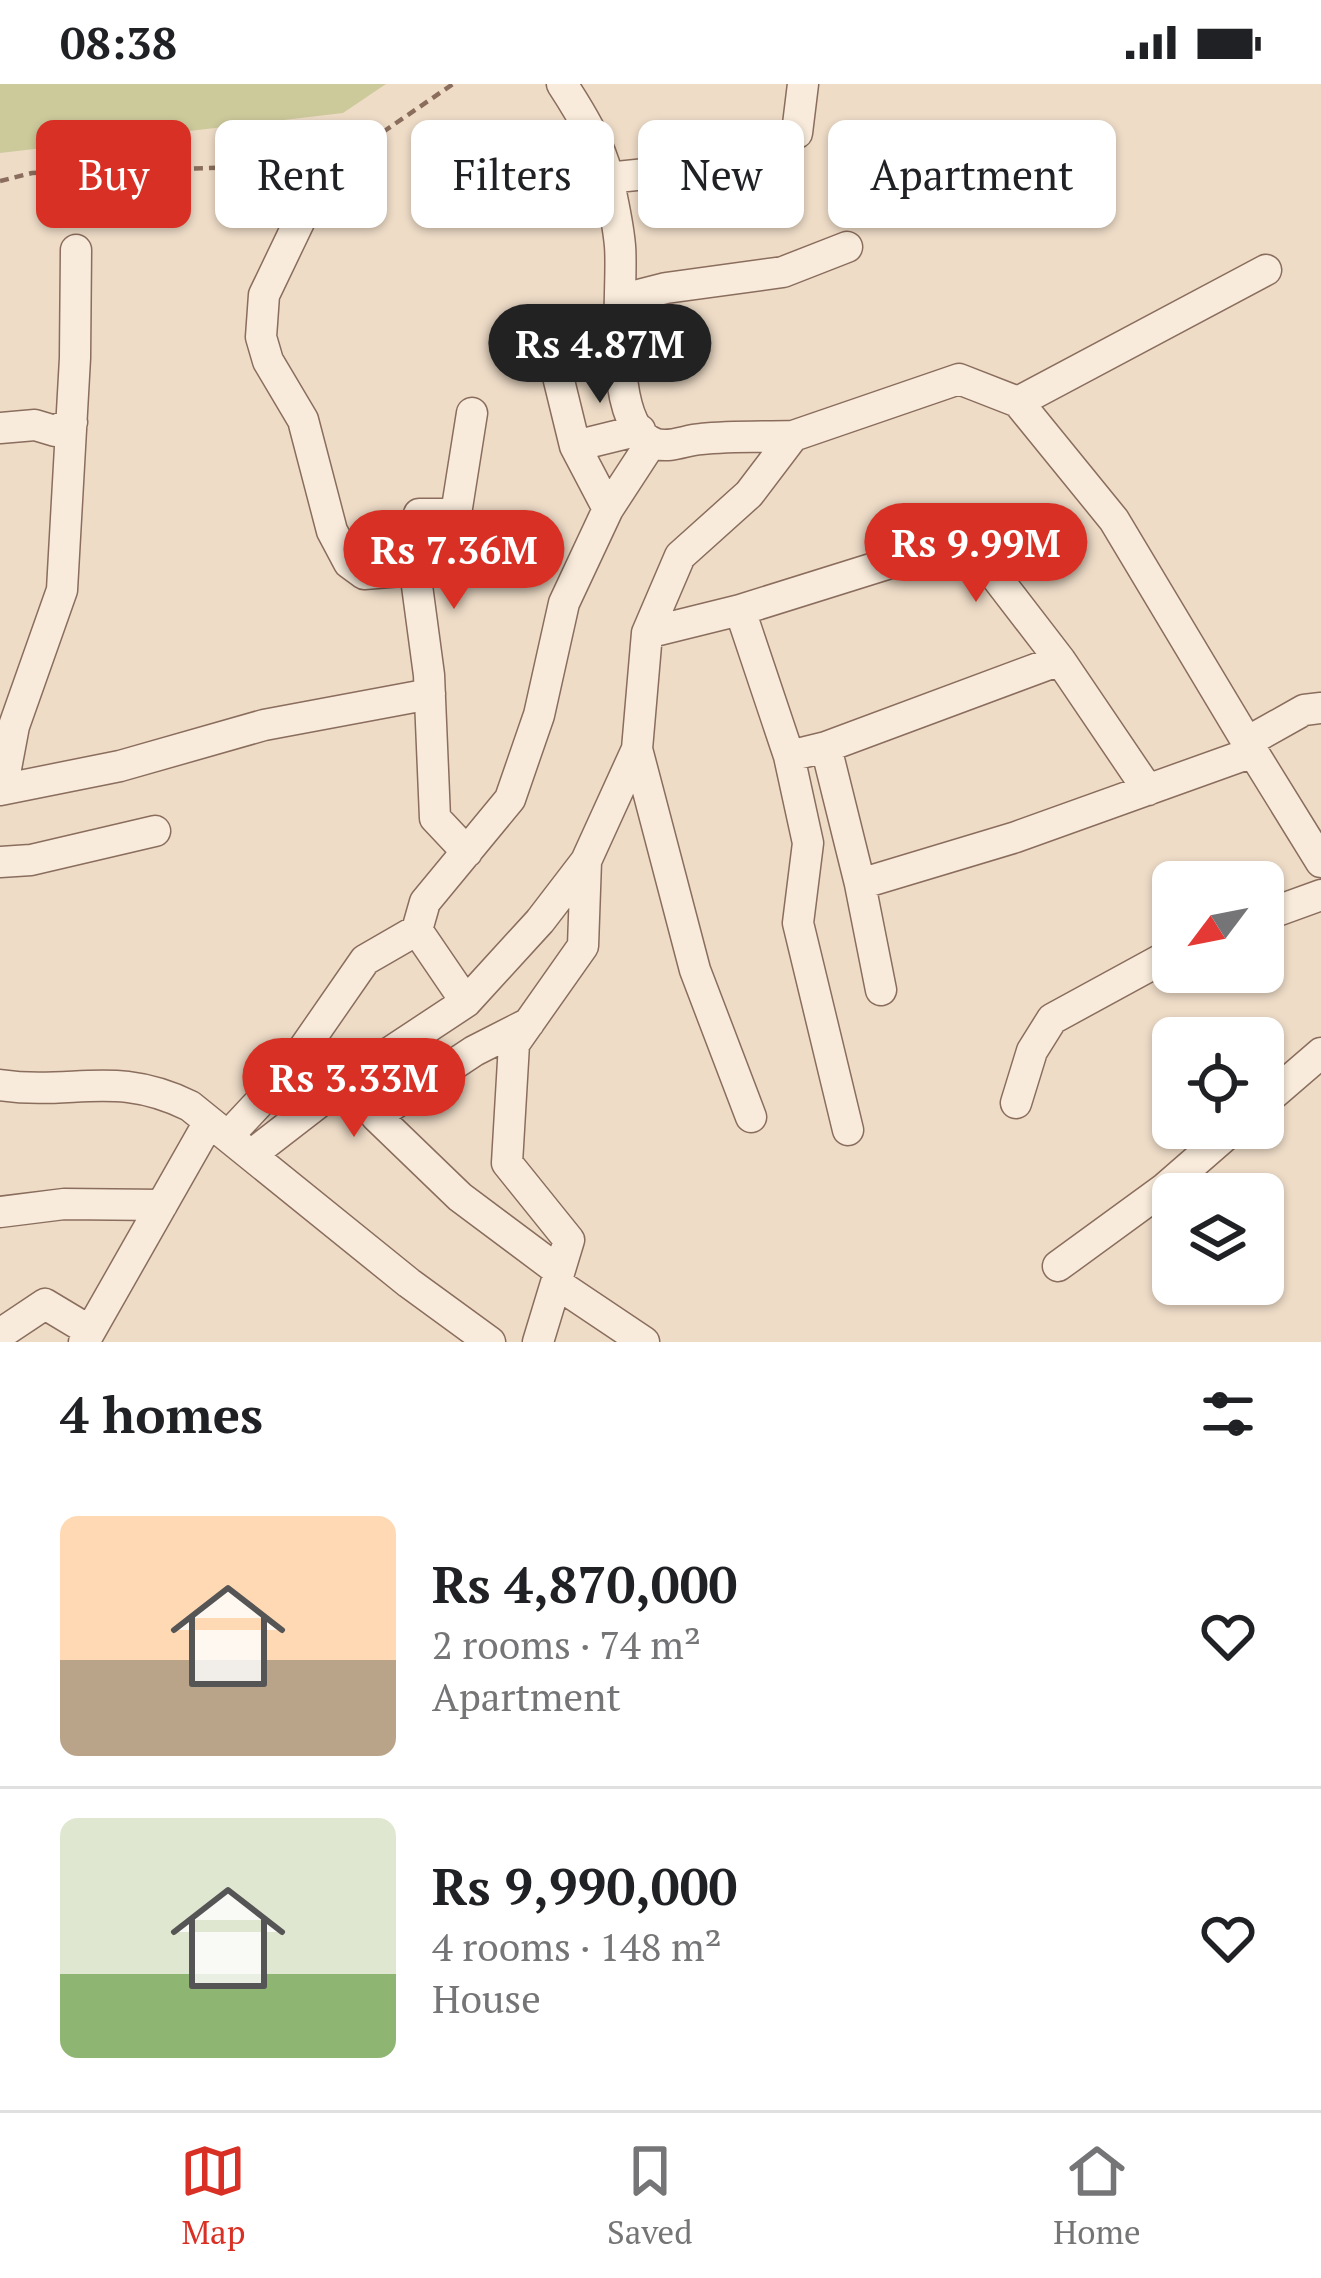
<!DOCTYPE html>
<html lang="en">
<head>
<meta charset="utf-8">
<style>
  :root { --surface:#fff; --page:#f6f6f6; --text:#202124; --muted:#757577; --line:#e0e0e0; --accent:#d93025 }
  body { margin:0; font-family:"PT Serif",serif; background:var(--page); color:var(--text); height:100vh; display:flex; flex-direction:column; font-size:45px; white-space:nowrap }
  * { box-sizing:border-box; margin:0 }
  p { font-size:39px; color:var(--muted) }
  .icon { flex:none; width:66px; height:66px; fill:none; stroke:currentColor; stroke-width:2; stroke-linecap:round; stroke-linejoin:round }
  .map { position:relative; height:1258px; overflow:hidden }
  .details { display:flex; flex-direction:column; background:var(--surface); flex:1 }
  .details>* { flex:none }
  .hud { position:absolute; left:36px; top:36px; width:1251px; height:108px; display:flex; gap:24px }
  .needle { width:78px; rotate:238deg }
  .fabs { position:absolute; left:1152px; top:777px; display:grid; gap:24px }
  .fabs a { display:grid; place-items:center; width:132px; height:132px; border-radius:18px; background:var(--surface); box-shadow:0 3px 9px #0004; font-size:60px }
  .price { position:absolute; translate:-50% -102px; padding:0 27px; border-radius:42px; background:var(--accent); color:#fff; font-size:39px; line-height:78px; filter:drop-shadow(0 3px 6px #0008) }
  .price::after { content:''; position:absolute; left:50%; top:72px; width:36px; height:27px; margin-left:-18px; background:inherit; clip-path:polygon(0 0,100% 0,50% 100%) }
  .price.on { background:#222; color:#fff }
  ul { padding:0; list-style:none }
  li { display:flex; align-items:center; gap:36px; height:300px; padding:0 60px }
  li+li { border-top:3px solid var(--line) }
  li span { display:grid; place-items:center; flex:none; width:336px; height:240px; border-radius:18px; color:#555 }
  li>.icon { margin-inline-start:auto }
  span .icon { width:144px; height:144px; fill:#fffc; stroke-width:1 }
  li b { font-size:51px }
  h2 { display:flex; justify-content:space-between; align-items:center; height:144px; padding:0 60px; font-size:51px }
  .tag { padding:0 42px; border-radius:18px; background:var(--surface); box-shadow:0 3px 9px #0004; font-size:42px; line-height:108px }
  .tag.on { background:var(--accent); color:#fff }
  .status { display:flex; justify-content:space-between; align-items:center; height:84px; padding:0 60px; background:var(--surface); direction:ltr }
  .status svg { height:33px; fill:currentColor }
  .menu { display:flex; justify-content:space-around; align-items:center; height:168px; border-top:3px solid var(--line); background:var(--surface); font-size:33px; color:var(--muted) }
  .menu a { display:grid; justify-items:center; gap:6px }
  .menu .on { color:var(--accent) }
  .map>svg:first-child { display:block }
</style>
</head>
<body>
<div class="status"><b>08:38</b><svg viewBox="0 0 49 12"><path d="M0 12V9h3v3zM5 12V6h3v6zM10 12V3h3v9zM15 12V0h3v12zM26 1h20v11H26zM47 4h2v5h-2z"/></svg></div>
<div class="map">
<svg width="1321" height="1258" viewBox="0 0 1321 1258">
  <rect width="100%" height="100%" fill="#eedcc7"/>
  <path fill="#ccca9b" d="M0 0H386L343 29 0 69Z"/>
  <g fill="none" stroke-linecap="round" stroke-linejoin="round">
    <defs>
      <path id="minor" d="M562 0C579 26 600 60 607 90 612 113 618 138 620 162 624 205 604 343 656 360 671 364 686 356 701 355 731 352 763 353 793 352
        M358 64 310 115 264 211 261 253 268 277 303 336 332 447 349 479 364 490 415 486
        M607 94 675 87 797 49 803 0
        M623 215 666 204 783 188 847 163
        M552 268 575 362 608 425
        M1018 318 1266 186
        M0 344 35 341 55 347 72 338
        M575 362 640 346
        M740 526 967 455 1060 576 1148 706
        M647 549 680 472 749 410 793 352 959 295 1018 318 1114 436 1253 668
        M1247 658 1304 626 1321 624
        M826 663 1060 576
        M637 665 695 886 751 1033
        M789 672 808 759 798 839 848 1046
        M4 695 14 642 62 506 75 274 76 166
        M0 706 120 682 264 641 430 610
        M467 768 435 734 429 591 411 457 419 430H456L472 329
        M586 777 540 837 466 918 417 846 425 818 510 715 539 631 564 519 608 425 651 359
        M0 778 31 776 155 747
        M860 800 881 906
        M1263 832 1321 811
        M529 939 474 967 376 1032 460 1113 559 1187
        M0 1001C74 1012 114 985 190 1022L409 1199 490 1258
        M1016 1019 1032 967 1052 935 1173 869
        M1263 1019 1321 969
        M228 1052 286 990 365 876 417 846
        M251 1071 348 996 466 918
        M0 1128 64 1120 162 1121
        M1058 1182 1165 1104 1234 1044
        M556 1199 644 1258
        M0 1250 45 1220 90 1247
        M84 1258 209 1038
        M538 1258 569 1156 507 1079 514 960 583 862 586 777 637 665 647 549 740 526 789 672 826 663 860 800 1016 753 1253 668 1321 778"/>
    </defs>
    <use href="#minor" stroke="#8a6d5d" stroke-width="33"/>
    <path stroke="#8a6d5d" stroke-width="4.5" stroke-dasharray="9 6" stroke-linecap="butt" d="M383 48 453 0
      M0 97 32 89 248 83 306 74"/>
    <use href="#minor" stroke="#f8ebdb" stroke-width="30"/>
  </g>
</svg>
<div class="fabs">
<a><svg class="needle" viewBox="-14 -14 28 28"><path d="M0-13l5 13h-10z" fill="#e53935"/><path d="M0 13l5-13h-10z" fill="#757577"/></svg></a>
<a><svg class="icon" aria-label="locate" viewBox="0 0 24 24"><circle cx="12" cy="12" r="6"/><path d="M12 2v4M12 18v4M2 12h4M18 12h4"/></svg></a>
<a><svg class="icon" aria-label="layers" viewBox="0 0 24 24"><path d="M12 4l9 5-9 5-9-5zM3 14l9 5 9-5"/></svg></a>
</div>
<b class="price on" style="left:600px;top:322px">Rs 4.87M</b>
<b class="price" style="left:976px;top:521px">Rs 9.99M</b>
<b class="price" style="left:454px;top:528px">Rs 7.36M</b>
<b class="price" style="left:354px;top:1056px">Rs 3.33M</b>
<div class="hud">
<a class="tag on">Buy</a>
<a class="tag">Rent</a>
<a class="tag">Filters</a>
<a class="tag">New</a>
<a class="tag">Apartment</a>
</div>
</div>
<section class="details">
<h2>4 homes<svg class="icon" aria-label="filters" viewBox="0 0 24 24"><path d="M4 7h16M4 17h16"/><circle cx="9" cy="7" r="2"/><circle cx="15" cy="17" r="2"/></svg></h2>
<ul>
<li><span style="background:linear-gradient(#ffd9b3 60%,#b9a48a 0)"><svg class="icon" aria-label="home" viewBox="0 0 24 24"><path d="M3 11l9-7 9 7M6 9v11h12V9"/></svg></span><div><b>Rs 4,870,000</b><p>2 rooms · 74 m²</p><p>Apartment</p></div><svg class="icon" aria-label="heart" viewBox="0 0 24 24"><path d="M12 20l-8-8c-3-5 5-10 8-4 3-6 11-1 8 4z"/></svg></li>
<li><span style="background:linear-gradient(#dfe7d0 65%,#8fb573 0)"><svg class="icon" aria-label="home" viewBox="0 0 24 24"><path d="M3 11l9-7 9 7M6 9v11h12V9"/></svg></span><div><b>Rs 9,990,000</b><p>4 rooms · 148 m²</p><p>House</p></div><svg class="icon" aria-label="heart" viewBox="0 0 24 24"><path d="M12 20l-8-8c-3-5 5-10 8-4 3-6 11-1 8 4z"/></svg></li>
</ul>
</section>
<nav class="menu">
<a class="on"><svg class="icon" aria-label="map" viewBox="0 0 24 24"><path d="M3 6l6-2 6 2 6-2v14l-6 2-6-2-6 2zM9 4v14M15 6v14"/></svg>Map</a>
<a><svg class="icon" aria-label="saved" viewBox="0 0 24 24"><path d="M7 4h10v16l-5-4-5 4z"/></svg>Saved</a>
<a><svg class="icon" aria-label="home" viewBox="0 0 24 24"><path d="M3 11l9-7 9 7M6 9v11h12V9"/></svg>Home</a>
</nav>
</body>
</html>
